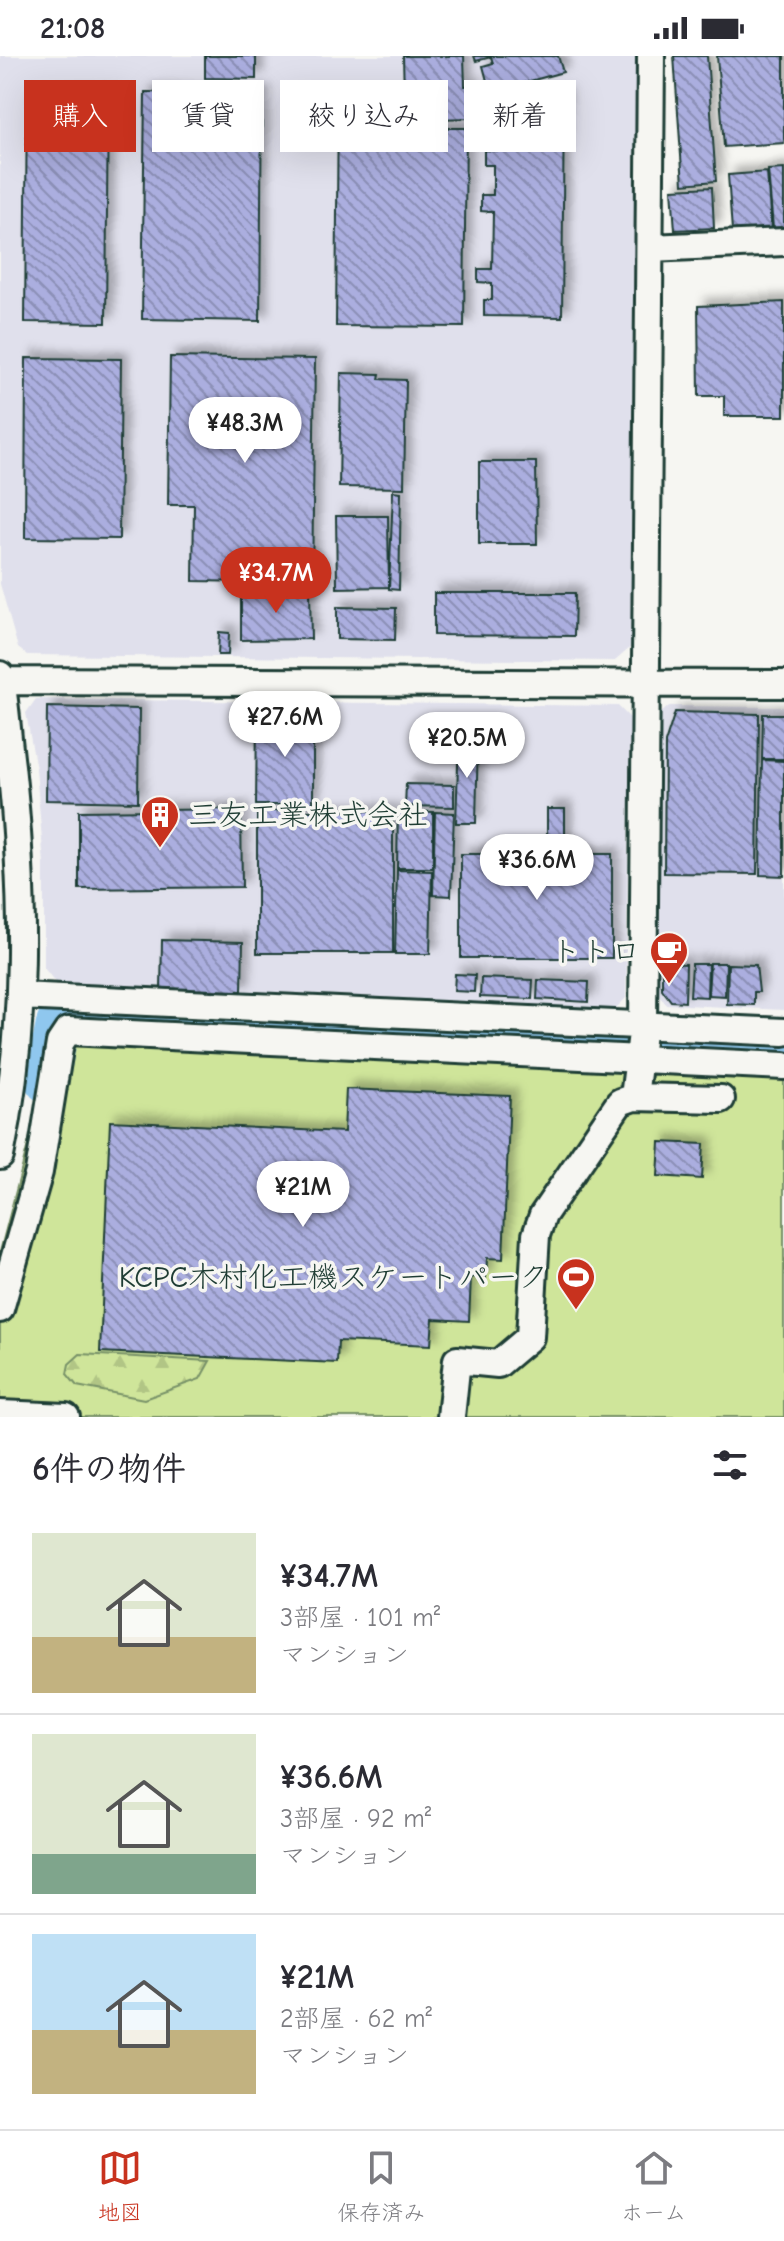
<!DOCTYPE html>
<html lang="ja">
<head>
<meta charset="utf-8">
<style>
  :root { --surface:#fff; --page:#f2f2f3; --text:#2b2b33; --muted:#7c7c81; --line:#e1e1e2; --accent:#c8321e }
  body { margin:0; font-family:"Comic Neue","Klee One",sans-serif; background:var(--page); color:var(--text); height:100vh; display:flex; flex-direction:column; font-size:30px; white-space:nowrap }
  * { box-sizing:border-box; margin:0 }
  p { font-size:26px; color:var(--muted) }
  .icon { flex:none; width:44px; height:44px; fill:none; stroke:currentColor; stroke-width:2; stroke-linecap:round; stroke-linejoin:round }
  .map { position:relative; height:1361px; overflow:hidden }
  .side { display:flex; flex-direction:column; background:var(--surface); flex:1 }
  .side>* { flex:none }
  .top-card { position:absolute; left:24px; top:24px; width:736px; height:72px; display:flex; gap:16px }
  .price { position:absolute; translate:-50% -68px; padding:0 18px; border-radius:28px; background:#fff; color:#222; font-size:26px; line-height:52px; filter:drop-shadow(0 2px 4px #0008) }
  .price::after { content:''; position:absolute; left:50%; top:48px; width:24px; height:18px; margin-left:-12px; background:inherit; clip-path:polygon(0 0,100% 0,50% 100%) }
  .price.on { background:var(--accent); color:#fff }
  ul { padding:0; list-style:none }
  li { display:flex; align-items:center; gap:24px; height:200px; padding:0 32px }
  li+li { border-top:2px solid var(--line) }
  li span { display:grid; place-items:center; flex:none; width:224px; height:160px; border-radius:0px; color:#555 }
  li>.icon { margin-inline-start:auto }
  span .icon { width:96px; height:96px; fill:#fffc; stroke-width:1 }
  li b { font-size:34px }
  h2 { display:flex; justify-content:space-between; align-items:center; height:96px; padding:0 32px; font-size:34px }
  .pill { padding:0 28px; border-radius:0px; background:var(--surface); box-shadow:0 8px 32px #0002; font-size:28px; line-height:72px }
  .pill.on { background:var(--accent); color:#fff }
  .status { display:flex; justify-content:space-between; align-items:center; height:56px; padding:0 40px; background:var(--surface); direction:ltr }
  .status svg { height:22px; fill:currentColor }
  .dock { display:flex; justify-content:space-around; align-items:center; height:112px; border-top:2px solid var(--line); background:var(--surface); font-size:22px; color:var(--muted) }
  .dock a { display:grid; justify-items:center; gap:4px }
  .dock .on { color:var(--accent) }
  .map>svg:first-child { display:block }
</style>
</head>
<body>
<div class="status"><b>21:08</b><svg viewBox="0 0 49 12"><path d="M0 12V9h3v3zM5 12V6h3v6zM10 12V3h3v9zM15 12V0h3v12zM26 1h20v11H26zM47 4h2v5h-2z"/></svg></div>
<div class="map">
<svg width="784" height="1361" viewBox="0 0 784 1361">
  <defs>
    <pattern id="forest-firs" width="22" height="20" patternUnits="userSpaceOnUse" patternTransform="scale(2)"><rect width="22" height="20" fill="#cfe59a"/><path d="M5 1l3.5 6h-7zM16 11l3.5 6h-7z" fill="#b1c585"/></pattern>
    <pattern id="building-back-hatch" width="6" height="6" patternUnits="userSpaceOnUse" patternTransform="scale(2)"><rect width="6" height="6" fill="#abaedf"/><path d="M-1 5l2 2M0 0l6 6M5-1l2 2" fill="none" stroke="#8b8fb6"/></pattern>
    <filter id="shadow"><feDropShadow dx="7" dy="-7" stdDeviation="4" flood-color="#0004"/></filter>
  </defs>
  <rect width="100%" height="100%" fill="#f6f6f2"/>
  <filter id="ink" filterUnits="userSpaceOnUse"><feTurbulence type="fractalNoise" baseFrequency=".0125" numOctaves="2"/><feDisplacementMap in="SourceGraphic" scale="16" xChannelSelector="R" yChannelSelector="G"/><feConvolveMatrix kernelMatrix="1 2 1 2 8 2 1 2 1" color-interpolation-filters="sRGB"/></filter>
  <g filter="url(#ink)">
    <path fill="#e0e0ec" d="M0 0H636L631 591 615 605 27 599 18 592 0 528Z
      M36 643 618 650 630 662 626 942 613 955 55 926 44 912V808L36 713 26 657Z
      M669 650 784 651V954L666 948 657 936 660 658Z"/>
    <path fill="#cfe59a" stroke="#779167" stroke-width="2" d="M107 959 418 974 476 978 510 986 784 1001V1361H0V1196L31 1077 49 965 59 960Z"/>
    <path fill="url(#forest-firs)" stroke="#779167" stroke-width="2" d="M80 1298 210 1305 200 1323 144 1343 77 1330 67 1318 69 1308Z"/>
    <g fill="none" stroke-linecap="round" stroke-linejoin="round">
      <path stroke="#8fc7ee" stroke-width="44" d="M47 1025 58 968 65 960 784 996"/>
    </g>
    <path fill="url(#building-back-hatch)" stroke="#1f3d34" stroke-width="2" filter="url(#shadow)" d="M205 0H256V23L205 22Z
      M403 0H464L465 30H473L474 62 435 63 434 36 404 37Z
      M474 0H558L563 16 490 36 483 10 493 7 491 1 476 5Z
      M674 0H707L716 125 683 128Z
      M717 0H784V87L724 91Z
      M145 36 262 37 260 265 142 263Z
      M27 38 108 39 106 267 25 266Z
      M508 39 564 40 562 261 484 260V244H492V227L478 226V213H492L493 156 481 155V139H493V109H484V94L501 95V79H493L494 51H508Z
      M338 42 396 43 395 72H466L464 271 336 270Z
      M784 113V171L773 172 768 114Z
      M767 116 771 172 732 175 728 119Z
      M712 131 714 172 675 174 672 133Z
      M784 246V360H724V340H699L698 250Z
      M170 301 315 303 312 527 193 525 194 449H168Z
      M26 302 121 303 119 483 25 482Z
      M341 317 380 318 379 323 406 324 404 432 339 431Z
      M479 406H536L537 488H479Z
      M393 435 401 436 399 534 389 533Z
      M336 460H388L389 531 337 532Z
      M241 534H310L311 583 241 584Z
      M434 537H575L574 580 434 579Z
      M337 551 396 552 395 584 337 583Z
      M219 576 229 577 228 599H218Z
      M47 651 139 653 138 746 46 744Z
      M257 656H313V749H256Z
      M675 656 759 658 757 818 664 817 665 687Z
      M763 658H784V703H762Z
      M459 680 478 681 476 767H456Z
      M762 704 784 705V820L760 819Z
      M406 728 454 729V751L405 750Z
      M241 753 242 831 79 833V755Z
      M547 753H565V798H612V902H461V798H547Z
      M257 755H393V897H257Z
      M398 755 433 756V812H397Z
      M435 756 454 757 451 840 433 839Z
      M397 814 432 815 430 898H395Z
      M162 884 243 886 242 935 161 934Z
      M662 907 686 908 685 946 671 945 662 933Z
      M710 907H726L725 940 708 939Z
      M692 908H708L707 941 690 940Z
      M728 908 756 909 759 936H754V949L727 948Z
      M455 918 475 919 474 936 454 935Z
      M481 922 533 924 532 943 480 941Z
      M538 924 589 926 588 946 537 943Z
      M346 1033 510 1040 503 1203 487 1202 486 1222 471 1221 469 1265 433 1263 431 1289 338 1285 337 1307 100 1296 110 1065 344 1076Z
      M660 1086 704 1088 702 1123 658 1120Z"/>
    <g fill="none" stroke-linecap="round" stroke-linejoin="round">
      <defs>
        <path id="minor" d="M650 192 784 186
          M0 619C6 649 7 680 11 710 25 840 27 972 0 1100
          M1 625 784 628
          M20 940 784 976
          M634 1041 643 969 651 0
          M0 1253 39 1116 60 987 68 975 784 1010
          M0 1358 66 1361
          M451 1361 457 1304 498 1308 530 1281 536 1179 543 1159 620 1046 634 1041 721 1043"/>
      </defs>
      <use href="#minor" stroke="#1f3d34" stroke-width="32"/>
      <use href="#minor" stroke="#f6f6f2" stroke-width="26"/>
    </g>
  </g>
  <defs>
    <symbol id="building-pin" viewBox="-11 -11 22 30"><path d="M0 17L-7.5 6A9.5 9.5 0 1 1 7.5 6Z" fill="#c8321e" stroke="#f6f6f2"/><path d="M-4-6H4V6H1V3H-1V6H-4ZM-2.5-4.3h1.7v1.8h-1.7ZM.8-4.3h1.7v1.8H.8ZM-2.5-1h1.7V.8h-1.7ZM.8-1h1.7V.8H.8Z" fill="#fff"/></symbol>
    <symbol id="cafe-pin" viewBox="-11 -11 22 30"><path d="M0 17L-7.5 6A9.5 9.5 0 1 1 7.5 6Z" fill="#c8321e" stroke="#f6f6f2"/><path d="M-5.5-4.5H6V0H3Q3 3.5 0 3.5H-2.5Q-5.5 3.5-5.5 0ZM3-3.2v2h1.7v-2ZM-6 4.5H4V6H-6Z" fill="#fff"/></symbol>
    <symbol id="stadium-pin" viewBox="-11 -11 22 30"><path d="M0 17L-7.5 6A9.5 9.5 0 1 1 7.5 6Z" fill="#c8321e" stroke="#f6f6f2"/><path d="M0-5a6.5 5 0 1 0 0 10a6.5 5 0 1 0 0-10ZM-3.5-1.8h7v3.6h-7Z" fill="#fff"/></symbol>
  </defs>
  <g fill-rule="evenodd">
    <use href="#building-pin" x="138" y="737" width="44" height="60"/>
    <use href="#cafe-pin" x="647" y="873" width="44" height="60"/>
    <use href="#stadium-pin" x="554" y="1199" width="44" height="60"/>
  </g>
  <g text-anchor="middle" stroke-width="7" stroke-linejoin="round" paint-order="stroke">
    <g font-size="30" fill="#1f3d34" stroke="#f6f6f2" text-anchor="end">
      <text x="188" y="769" text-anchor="start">三友工業株式会社</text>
      <text x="641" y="905">トトロ</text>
      <text x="548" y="1231">KCPC木村化工機スケートパーク</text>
    </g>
  </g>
</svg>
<b class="price" style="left:245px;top:409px">¥48.3M</b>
<b class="price on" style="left:276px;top:559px">¥34.7M</b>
<b class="price" style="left:285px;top:703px">¥27.6M</b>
<b class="price" style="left:467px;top:724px">¥20.5M</b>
<b class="price" style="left:537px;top:846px">¥36.6M</b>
<b class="price" style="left:303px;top:1173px">¥21M</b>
<div class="top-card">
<a class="pill on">購入</a>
<a class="pill">賃貸</a>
<a class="pill">絞り込み</a>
<a class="pill">新着</a>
</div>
</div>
<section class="side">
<h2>6件の物件<svg class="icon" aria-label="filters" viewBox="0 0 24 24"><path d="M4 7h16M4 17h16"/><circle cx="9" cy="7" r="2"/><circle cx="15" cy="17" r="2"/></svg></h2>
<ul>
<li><span style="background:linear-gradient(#dfe7d0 65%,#c2b280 0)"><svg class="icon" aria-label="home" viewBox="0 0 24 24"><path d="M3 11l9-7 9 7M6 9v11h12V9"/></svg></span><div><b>¥34.7M</b><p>3部屋 · 101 m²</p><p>マンション</p></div></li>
<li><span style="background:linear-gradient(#dfe7d0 75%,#7fa58c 0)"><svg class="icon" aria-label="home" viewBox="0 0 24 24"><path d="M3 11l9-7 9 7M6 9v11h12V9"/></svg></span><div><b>¥36.6M</b><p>3部屋 · 92 m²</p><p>マンション</p></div></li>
<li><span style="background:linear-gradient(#bfe0f5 60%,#c2b280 0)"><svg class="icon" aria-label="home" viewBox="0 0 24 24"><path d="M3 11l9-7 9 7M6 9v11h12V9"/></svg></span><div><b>¥21M</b><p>2部屋 · 62 m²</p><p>マンション</p></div></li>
</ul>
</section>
<nav class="dock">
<a class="on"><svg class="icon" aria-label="map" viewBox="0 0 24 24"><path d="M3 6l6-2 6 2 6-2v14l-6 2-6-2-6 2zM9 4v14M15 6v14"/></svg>地図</a>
<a><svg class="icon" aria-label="saved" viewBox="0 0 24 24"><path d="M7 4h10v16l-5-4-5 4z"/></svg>保存済み</a>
<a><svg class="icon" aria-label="home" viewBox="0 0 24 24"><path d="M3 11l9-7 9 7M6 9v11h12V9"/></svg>ホーム</a>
</nav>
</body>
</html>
